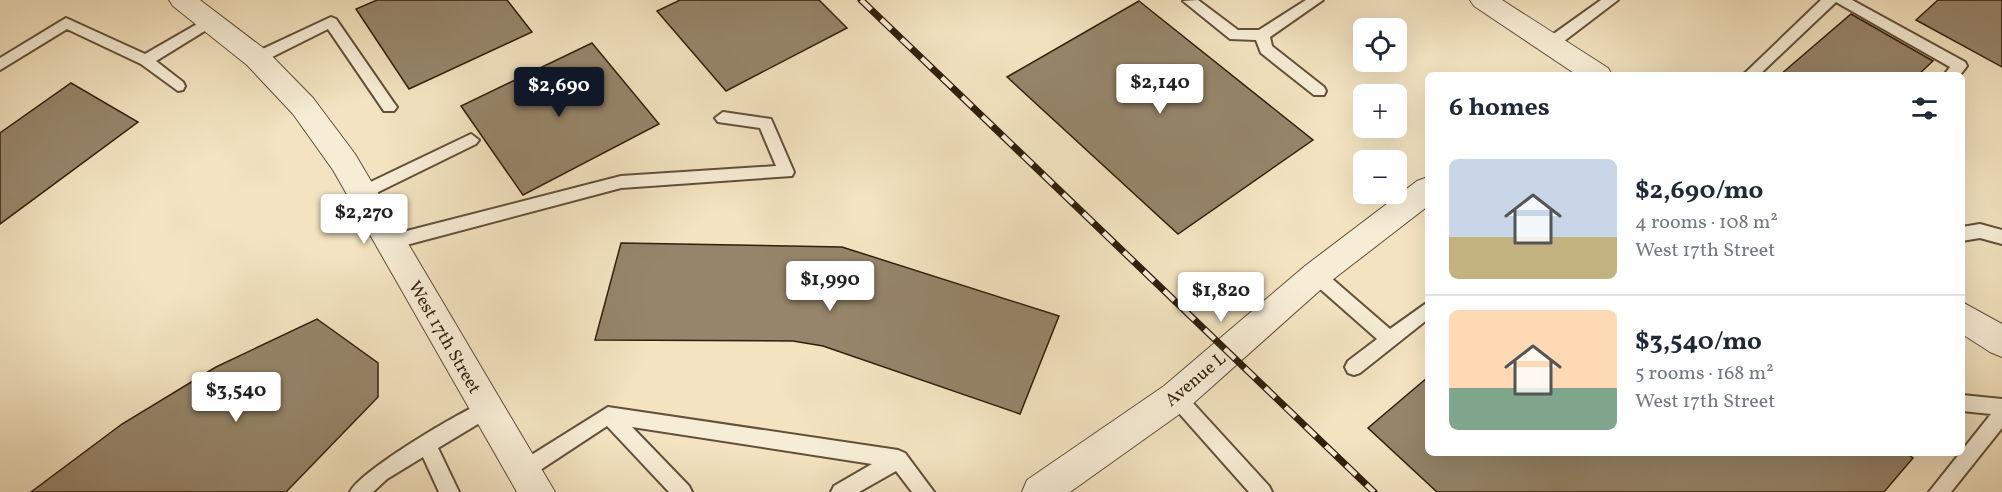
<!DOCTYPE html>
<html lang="en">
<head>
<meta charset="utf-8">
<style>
  :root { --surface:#fff; --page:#f6f6f7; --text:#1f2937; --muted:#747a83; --line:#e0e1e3; --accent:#111827 }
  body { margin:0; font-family:Vollkorn,serif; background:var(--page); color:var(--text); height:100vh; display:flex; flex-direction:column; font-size:22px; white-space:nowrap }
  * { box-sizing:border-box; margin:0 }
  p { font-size:20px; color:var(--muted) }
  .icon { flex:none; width:33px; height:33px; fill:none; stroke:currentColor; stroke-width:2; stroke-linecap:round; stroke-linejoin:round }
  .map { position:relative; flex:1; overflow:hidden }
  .drawer { position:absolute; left:1425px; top:72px; width:540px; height:384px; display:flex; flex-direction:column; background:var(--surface); border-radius:9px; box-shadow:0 6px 24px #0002 }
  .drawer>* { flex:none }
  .buttons { position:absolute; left:1353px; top:18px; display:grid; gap:12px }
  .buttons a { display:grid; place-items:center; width:54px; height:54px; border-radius:9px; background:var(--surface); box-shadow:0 6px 24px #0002; font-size:30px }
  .price { position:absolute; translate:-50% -51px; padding:0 14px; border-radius:6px; background:#fff; color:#222; font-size:20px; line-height:39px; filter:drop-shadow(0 2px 3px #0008) }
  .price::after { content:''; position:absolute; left:50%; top:36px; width:18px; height:14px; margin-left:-9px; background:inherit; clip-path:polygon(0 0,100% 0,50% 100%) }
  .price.selected { background:var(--accent); color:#fff }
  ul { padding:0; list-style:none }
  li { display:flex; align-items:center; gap:18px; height:150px; padding:0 24px }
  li+li { border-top:2px solid var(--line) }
  li span { display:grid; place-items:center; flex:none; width:168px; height:120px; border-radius:9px; color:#555 }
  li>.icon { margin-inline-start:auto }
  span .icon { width:72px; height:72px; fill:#fffc; stroke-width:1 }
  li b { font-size:26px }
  h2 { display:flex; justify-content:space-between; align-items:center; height:72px; padding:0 24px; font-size:26px }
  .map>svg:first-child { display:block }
</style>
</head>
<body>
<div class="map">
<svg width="2002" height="492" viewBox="0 0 2002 492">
  <rect width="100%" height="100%" fill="#f3e3c0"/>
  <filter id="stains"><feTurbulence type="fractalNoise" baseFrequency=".00333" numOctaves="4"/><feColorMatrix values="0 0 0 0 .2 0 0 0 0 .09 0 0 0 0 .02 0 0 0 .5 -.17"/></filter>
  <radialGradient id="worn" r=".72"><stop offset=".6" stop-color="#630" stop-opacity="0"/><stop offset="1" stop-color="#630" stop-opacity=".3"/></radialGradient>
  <path fill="#96856a" stroke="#311f0c" stroke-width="1.5" d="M377 0H507L532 32 409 89 356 9Z
    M680 0H819L847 28 726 91 657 11Z
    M1938 0H2002V67L1916 20Z
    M1139 1 1313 140 1178 234 1007 77Z
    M1851 14 1933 61 1918 75H1780Z
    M592 43 659 124 523 195 461 106Z
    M71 83 138 122 0 224V133Z
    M621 243 842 247 1059 316 1020 414 823 346 793 341 595 340Z
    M317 319 378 363V397L286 492H31L122 424 216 367Z
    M1428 377V453H1906L1913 458 1884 492H1437L1368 428Z"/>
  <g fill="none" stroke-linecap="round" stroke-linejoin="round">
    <defs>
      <path id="lane" d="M1198 0 1238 30H1259L1306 0H1323L1270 37 1272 46 1324 87 1326 91 1324 95H1314L1261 53 1256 40 1230 39 1183 1Z
        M1601 0H1618L1555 48H1545L1543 44 1545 40Z
        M1821 0H1852L1965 62 1967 66 1960 75H1944L1950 67 1836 2 1759 75H1743Z
        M211 16 218 21 216 24 156 61 183 82 185 86 183 90 178 91 141 64 67 29 0 70V58L66 18 145 54Z
        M331 17 336 19 394 103 397 107 394 111H384L328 29 262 62H252L250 58 252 54Z
        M723 112 771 119 794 172 792 176 621 188 391 249 385 247 383 242 385 237 391 235 621 176 776 166 760 128 718 122 715 118Z
        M471 134 479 140 476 144 368 197H356L354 193 356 189Z
        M1980 224 2002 230V244L1980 238 1962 241V227Z
        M1316 268 1322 270 1390 329 1428 302V319L1360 373 1354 375 1348 373 1345 367 1348 361 1377 339 1310 280 1308 275 1310 270Z
        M1176 389 1182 391 1269 486 1272 492H1249L1170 403 1167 397 1170 391Z
        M1962 395 2002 399V428L1951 492H1929L1991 414 1962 411Z
        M487 401 493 403 496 409 493 415 438 448 459 492H439L423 457 387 479 373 492H350C360 471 462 410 487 401Z
        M608 407 898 450 905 453 934 492H912L896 471 859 492H831L834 486 872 464 632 427 689 486 692 492H669L607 426 531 476 524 479 517 476 515 470 517 464Z"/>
      <path id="street" d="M169 0H200L267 51 313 98 355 154 555 492H517L333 170 293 114 247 65 173 6Z
        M1470 0H1502L1608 68 1612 75H1577L1474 6Z
        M1428 177V206L1327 284 1188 408 1070 492H1022L1027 480 1164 386 1305 266 1417 181Z
        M1962 302 2002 324V357L1990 352 1962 334Z"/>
    </defs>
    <use href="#lane" stroke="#625039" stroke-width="4"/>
    <use href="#street" stroke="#625039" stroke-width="2"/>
    <use href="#lane" fill="#f7edd6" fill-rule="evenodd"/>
    <use href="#street" fill="#f7edd6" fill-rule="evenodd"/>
    <defs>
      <path id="rail" d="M861 0 1374 492"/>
    </defs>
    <use href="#rail" stroke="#311f0c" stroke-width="7"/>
    <use href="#rail" stroke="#f7edd6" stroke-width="4.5" stroke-dasharray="14" stroke-linecap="butt"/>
  </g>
  <g text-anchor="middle" stroke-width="6" stroke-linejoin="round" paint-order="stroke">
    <g font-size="18" fill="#311f0c" stroke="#f7edd6">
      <text transform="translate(445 337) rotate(60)" y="6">West 17th Street</text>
      <text transform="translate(1195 379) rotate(-40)" y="6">Avenue L</text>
    </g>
  </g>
  <rect width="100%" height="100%" filter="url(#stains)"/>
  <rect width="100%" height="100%" fill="url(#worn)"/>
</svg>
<div class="buttons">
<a><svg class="icon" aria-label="locate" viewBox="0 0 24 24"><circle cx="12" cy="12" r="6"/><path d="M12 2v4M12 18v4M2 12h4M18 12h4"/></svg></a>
<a>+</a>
<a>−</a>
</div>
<b class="price" style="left:1160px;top:115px">$2,140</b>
<b class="price selected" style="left:559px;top:118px">$2,690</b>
<b class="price" style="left:364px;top:245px">$2,270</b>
<b class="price" style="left:830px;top:312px">$1,990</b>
<b class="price" style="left:1221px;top:323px">$1,820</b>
<b class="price" style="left:236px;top:423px">$3,540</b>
<section class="drawer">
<h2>6 homes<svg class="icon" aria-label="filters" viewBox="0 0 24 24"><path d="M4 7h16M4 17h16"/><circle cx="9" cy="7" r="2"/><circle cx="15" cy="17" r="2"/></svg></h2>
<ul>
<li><span style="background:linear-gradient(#c9d6e8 65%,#c2b280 0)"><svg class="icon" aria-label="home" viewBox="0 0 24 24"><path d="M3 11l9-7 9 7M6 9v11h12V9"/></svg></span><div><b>$2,690/mo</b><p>4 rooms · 108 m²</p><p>West 17th Street</p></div></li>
<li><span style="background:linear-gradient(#ffd9b3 65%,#7fa58c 0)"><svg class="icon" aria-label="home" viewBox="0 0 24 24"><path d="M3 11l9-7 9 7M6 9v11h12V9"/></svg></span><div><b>$3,540/mo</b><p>5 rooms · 168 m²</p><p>West 17th Street</p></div></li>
</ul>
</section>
</div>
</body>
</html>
